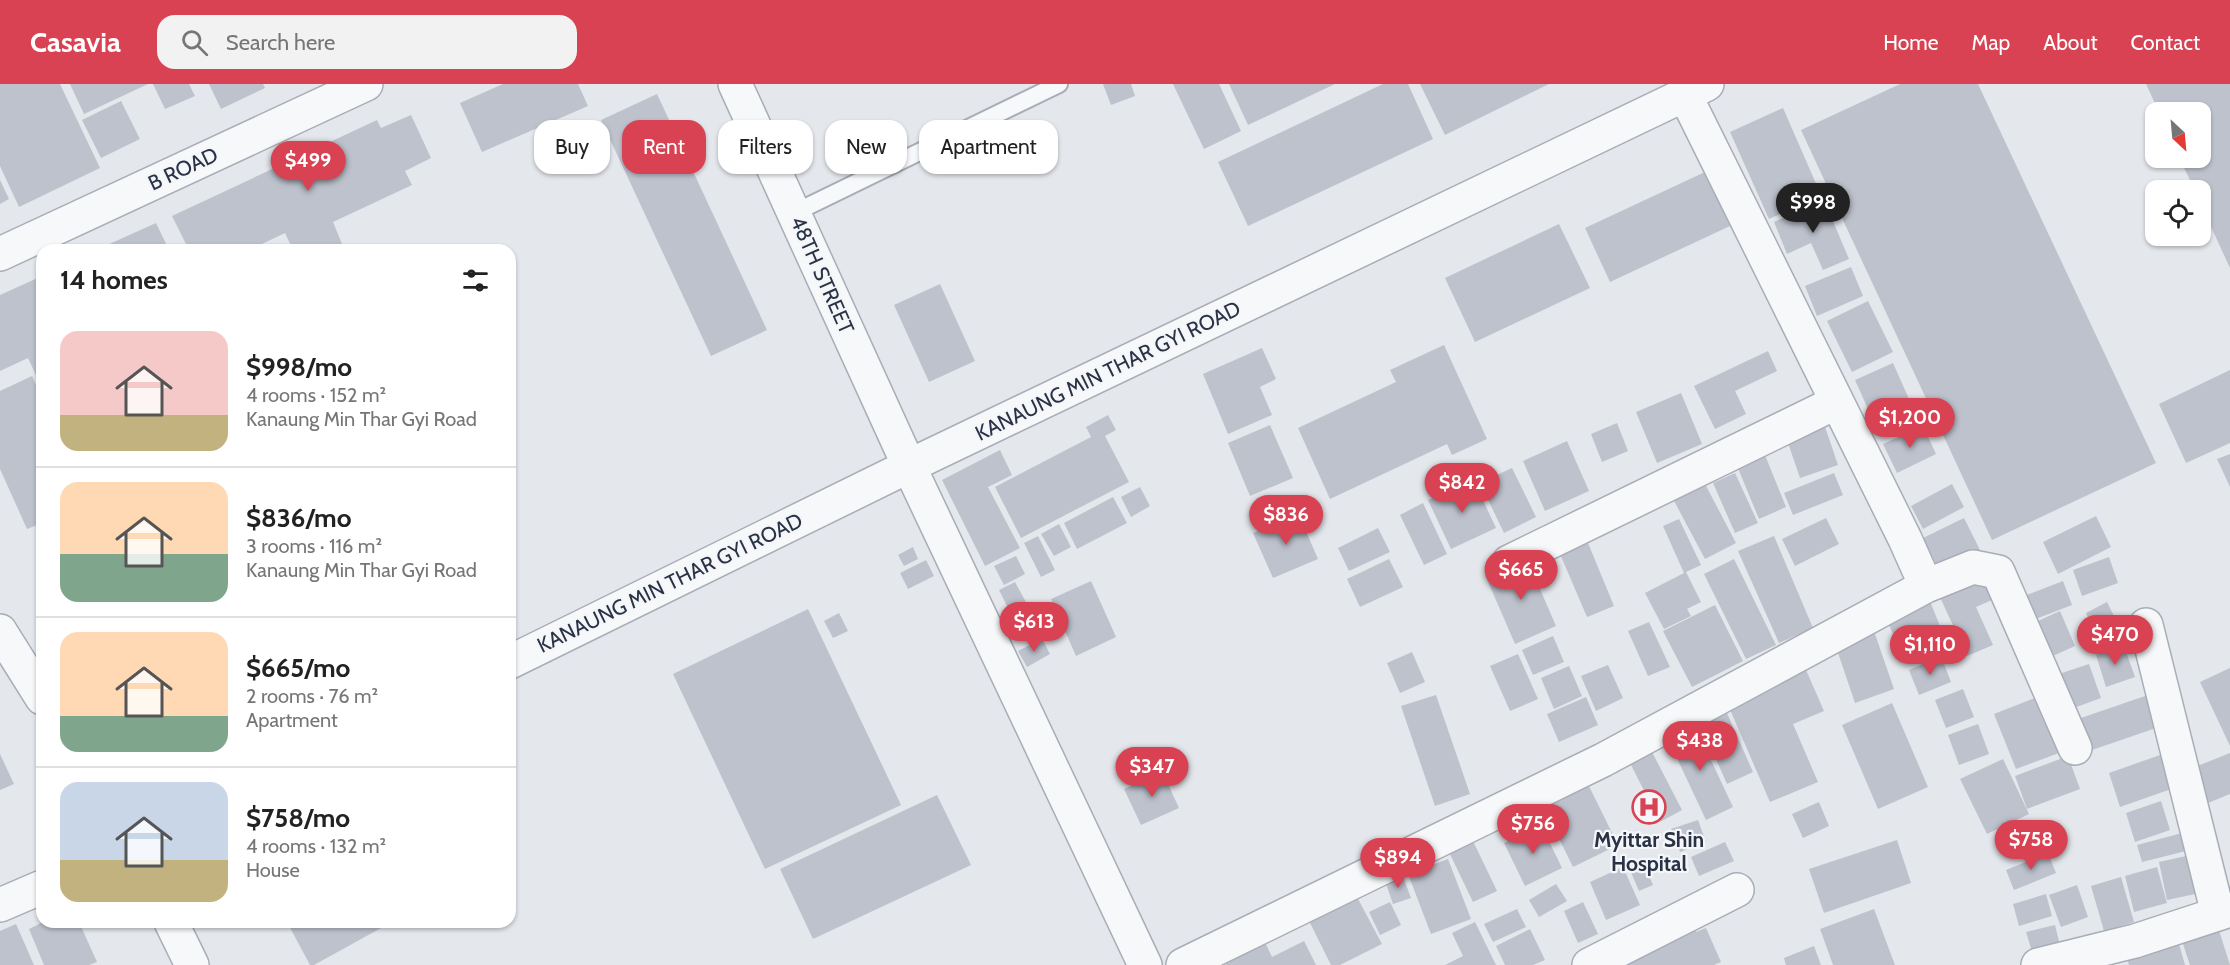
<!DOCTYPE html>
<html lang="en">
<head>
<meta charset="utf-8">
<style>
  :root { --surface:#fff; --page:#f2f2f2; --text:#222; --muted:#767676; --line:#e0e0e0; --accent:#d84252 }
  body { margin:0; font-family:Cabin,sans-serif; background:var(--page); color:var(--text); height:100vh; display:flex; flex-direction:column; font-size:22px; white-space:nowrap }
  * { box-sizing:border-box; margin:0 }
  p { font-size:20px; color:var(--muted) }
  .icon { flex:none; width:33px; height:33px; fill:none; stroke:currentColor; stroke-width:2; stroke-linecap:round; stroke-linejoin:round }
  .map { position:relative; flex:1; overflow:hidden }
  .sheet { position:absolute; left:36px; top:160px; width:480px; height:684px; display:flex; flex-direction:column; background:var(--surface); border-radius:18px; box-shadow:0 2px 4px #0004 }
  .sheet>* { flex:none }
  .banner { position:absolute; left:534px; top:36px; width:570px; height:54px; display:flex; gap:12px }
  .needle { width:39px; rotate:154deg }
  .controls { position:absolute; left:2145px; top:18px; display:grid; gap:12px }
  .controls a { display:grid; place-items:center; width:66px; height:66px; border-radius:12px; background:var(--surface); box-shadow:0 2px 4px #0004; font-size:30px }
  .price { position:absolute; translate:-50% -51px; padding:0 14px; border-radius:21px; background:var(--accent); color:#fff; font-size:20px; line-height:39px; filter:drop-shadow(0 2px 3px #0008) }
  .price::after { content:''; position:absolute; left:50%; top:36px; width:18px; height:14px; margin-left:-9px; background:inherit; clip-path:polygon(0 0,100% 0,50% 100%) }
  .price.active { background:#222; color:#fff }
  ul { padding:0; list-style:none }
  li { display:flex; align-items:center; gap:18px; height:150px; padding:0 24px }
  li+li { border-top:2px solid var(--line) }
  li span { display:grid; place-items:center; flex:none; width:168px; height:120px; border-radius:18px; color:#555 }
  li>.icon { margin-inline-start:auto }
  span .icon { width:72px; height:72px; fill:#fffc; stroke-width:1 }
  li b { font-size:26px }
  h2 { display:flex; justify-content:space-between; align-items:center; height:72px; padding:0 24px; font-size:26px }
  .tag { padding:0 21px; border-radius:18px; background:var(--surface); box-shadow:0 2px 4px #0004; font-size:21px; line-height:54px }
  .tag.active { background:var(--accent); color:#fff }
  header { display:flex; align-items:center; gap:36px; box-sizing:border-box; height:84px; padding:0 30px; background:var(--accent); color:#fff }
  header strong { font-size:28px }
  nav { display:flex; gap:33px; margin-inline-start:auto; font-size:21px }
  .search { width:420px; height:54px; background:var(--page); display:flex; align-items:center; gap:15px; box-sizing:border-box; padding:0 21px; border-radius:18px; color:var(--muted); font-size:22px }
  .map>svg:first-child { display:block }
</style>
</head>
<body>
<header>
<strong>Casavia</strong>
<div class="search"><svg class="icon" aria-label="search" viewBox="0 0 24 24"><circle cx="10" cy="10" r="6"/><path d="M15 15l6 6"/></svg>Search here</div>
<nav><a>Home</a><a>Map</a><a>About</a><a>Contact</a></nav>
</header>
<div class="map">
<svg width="2230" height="881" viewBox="0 0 2230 881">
  <rect width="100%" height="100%" fill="#e4e7ec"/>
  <path fill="#bdc2cd" d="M0 0H60L100 84 19 123 0 82Z
    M70 0H148L84 30Z
    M153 0H189L195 12 165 25Z
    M209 0H263L265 4 221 25Z
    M503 0H578L588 22 482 68 460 19Z
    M1103 0H1131L1135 12 1111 21Z
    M1173 0H1219L1241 47 1204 65Z
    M1229 0H1335L1248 41Z
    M1383 0H1408L1433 55 1248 142 1218 78Z
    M1420 0H1549L1445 51Z
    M1900 0H1978L2156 379 1992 456 1801 46Z
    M2146 0H2230V184L2200 119V106H2195L2179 74H2200V28H2159Z
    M657 10 767 246 711 272 601 36Z
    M121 17 140 55 101 74 82 36Z
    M1783 24 1821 111 1769 135 1730 48Z
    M411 31 431 74 405 87 412 101 333 138 342 160 328 166H293L285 149 249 166H189L172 132 377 36 381 44Z
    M1705 88 1730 142 1610 198 1585 144Z
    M0 96 9 115 0 120Z
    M1824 116 1849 175 1823 186 1811 159 1787 170 1774 138Z
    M156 139 169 166H96Z
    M1559 140 1590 204 1475 258 1445 194Z
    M1851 183 1863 212 1817 232 1805 202Z
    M42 192V304L28 274 0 287V211Z
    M940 200 975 277 929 298 894 221Z
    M1868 217 1893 268 1852 288 1827 237Z
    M1444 261 1487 355 1452 371 1447 360 1330 415 1298 344 1396 298 1390 286Z
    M1262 264 1276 295 1260 303 1272 331 1228 350 1203 290Z
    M1768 267 1777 287 1735 307 1746 330 1715 345 1694 302Z
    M1893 279 1917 333 1879 350 1855 296Z
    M2230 286V359L2186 379 2159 320Z
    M32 292 42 314V439L27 445 0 385V307Z
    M1681 309 1702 360 1657 379 1636 328Z
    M1108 331 1116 346 1105 352 1129 398 1021 454 995 403 1091 353 1086 343Z
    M1823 337 1838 381 1800 394 1785 350Z
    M1617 339 1628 367 1602 378 1591 350Z
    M1270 341 1293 394 1250 412 1228 359Z
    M1923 342 1936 370 1897 389 1883 360Z
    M1567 357 1589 407 1545 427 1523 377Z
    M1000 366 1012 391 988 403 1020 464 985 482 942 396Z
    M1763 366 1786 423 1759 435 1735 377Z
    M2230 370V403L2217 375Z
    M1512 384 1536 433 1504 449 1480 399Z
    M1735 389 1758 439 1735 449 1713 399Z
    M1834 389 1843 411 1793 431 1784 409Z
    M1473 395 1496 444 1451 465 1428 416Z
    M1704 398 1736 459 1705 475 1673 415Z
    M1952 400 1964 423 1923 445 1911 422Z
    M1140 403 1150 422 1131 433 1121 413Z
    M1113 413 1127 439 1077 465 1064 439Z
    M1423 419 1447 470 1424 481 1400 431Z
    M1298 429 1318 475 1273 494 1253 449Z
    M2096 432 2111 463 2058 490 2043 458Z
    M1826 434 1839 460 1795 482 1782 455Z
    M1964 434 1980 466 1939 486 1923 454Z
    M1679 435 1701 481 1686 488 1701 518 1687 525 1691 532 1664 545 1645 509 1684 489 1663 442Z
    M1059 440 1071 463 1054 472 1041 450Z
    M1378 444 1390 468 1349 487 1338 464Z
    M1038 452 1055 486 1041 493 1024 459Z
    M1774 452 1813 544 1779 559 1738 467Z
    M1588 459 1614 522 1587 533 1560 470Z
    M913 463 918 475 904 482 898 471Z
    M1016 472 1025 490 1004 501 994 482Z
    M2109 473 2118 499 2082 512 2073 486Z
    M1389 475 1403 503 1360 523 1347 495Z
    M1527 475 1556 542 1515 560 1486 493Z
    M1734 475 1776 561 1746 575 1704 490Z
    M926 476 934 492 908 505 900 489Z
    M1981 492 1992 516 1976 523 1993 561 1967 572 1939 511Z
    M1091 497 1116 553 1076 572 1051 515Z
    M2063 497 2072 521 2033 536 2024 512Z
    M1015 498 1028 522 1011 530 999 506Z
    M1929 515 1947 559 1905 577 1886 534Z
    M2107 518 2116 536 2094 547 2086 529Z
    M1715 521 1743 577 1692 603 1663 547Z
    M808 525 901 721 765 785 673 590Z
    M2060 527 2075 562 2044 576 2029 541Z
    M839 529 848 547 833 554 824 537Z
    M1649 538 1670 583 1648 592 1628 547Z
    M2127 540 2133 554 2107 564 2101 550Z
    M1875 550 1894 605 1855 619 1836 563Z
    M1553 552 1564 578 1533 591 1522 566Z
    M1042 555 1050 570 1027 583 1018 567Z
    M2124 562 2135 593 2106 603 2096 571Z
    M1412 568 1425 598 1400 609 1387 579Z
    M1518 570 1538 615 1510 627 1490 582Z
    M1941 572 1951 598 1919 611 1909 586Z
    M2089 580 2101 614 2071 625 2059 590Z
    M1608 581 1623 614 1596 627 1581 592Z
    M1569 582 1582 612 1554 625 1541 594Z
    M2230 584V662L2200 598Z
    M1806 586 1824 627 1793 640 1818 698 1770 718 1728 621Z
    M1963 605 1974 633 1946 644 1935 616Z
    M1436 611 1470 710 1435 722 1401 622Z
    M2148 611 2159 643 2089 667 2078 635Z
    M1586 613 1598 641 1559 658 1547 630Z
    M2037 613 2059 669 2016 685 1994 630Z
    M1892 619 1928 703 1878 725 1842 641Z
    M1726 627 1753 688 1727 700 1700 639Z
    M1694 640 1733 723 1706 736 1667 653Z
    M1978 640 1989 670 1959 681 1948 651Z
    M1652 668 1682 726 1660 738 1630 679Z
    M2230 669V710L2208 719 2195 683Z
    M0 670 14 700 0 706Z
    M2163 670 2174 704 2120 723 2109 689Z
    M2068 672 2080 705 2027 725 2015 692Z
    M2003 675 2029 730 1987 750 1960 695Z
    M1162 687 1179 724 1141 741 1124 705Z
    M1587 698 1618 761 1573 783 1542 720Z
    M937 711 971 781 813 855 780 785Z
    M2161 717 2170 746 2135 758 2126 729Z
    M1819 718 1829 742 1803 754 1792 730Z
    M1698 736 1706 758 1680 768 1671 745Z
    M1541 741 1562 784 1525 802 1504 759Z
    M2186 748 2190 766 2142 778 2137 761Z
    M1472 755 1497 807 1473 818 1448 766Z
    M1897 756 1911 799 1824 829 1809 785Z
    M1725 758 1734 777 1699 792 1691 773Z
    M2048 769 2056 789 2014 806 2006 786Z
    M2186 772 2195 810 2167 816 2159 778Z
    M1448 775 1471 835 1431 850 1408 790Z
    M1644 780 1653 801 1639 807 1630 786Z
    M1623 783 1640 821 1606 836 1590 798Z
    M2157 783 2167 819 2134 828 2125 792Z
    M1402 790 1411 814 1393 820 1385 797Z
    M2121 793 2134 838 2104 847 2091 802Z
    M1556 800 1567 817 1539 833 1529 816Z
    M2077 801 2088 833 2061 843 2049 811Z
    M2046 810 2052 832 2019 842 2013 820Z
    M1357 813 1382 860 1340 881H1331L1309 837Z
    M1390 818 1401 841 1380 851 1369 828Z
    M1583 818 1598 850 1578 859 1564 827Z
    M1517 825 1526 843 1493 858 1484 840Z
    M1874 825 1895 881H1833L1820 845Z
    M43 838H79L97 878 89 881H44L29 845Z
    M287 838H392L314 881H310Z
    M1475 838 1496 881H1445L1463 872 1452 849Z
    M16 840 34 881H0V847Z
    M2217 840 2230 881H2190L2180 851Z
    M2055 841 2061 866 2034 874 2026 848Z
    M1694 842 1696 848 1706 844 1721 878 1714 881H1621Z
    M1530 845 1545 876 1533 881H1505L1496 862Z
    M1262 852 1272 873 1304 857 1316 881H1226L1222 872Z
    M2177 853 2185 881H2129L2125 869Z
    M1814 862 1821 881H1786L1784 874Z"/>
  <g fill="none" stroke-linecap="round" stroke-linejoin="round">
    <defs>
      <path id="service" d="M794 129 1059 0"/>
      <path id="minor" d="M735 0 909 382 1145 881
        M0 170 366 0
        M1509 478 1837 318
        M1926 502 1973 483 1998 488 2075 664
        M2146 541 2218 830
        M0 547 42 614
        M510 578 909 382 1707 0
        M0 821 42 803
        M171 838 192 881
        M1183 881 1603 676 1926 502 1905 455 1685 11
        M1589 881 1737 806
        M2038 881 2135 857 2230 826"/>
    </defs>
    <use href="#service" stroke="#a8adb7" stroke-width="20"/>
    <use href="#minor" stroke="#a8adb7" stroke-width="36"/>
    <use href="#service" stroke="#f7f8fa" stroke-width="16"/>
    <use href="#minor" stroke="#f7f8fa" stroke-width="33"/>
  </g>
  <defs>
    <symbol id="hospital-ring" viewBox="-11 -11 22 22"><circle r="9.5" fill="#f4f6f9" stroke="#d84252" stroke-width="1.5"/><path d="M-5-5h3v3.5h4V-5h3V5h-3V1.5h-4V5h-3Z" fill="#d84252"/></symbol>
  </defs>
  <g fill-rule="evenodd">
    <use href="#hospital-ring" x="1630" y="704" width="38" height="38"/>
  </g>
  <g text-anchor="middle" stroke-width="4.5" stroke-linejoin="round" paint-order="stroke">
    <g font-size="21" fill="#2a3346" stroke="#f4f6f9">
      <text transform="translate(183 85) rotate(-25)" y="7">B ROAD</text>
      <text transform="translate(822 191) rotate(66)" y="7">48TH STREET</text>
      <text transform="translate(1108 287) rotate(-26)" y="7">KANAUNG MIN THAR GYI ROAD</text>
      <text transform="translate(670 499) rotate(-26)" y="7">KANAUNG MIN THAR GYI ROAD</text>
    </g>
    <g font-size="21" font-weight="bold" fill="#2a3346" stroke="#f4f6f9">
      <text x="1649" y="763">Myittar Shin<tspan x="1649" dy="24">Hospital</tspan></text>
    </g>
  </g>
</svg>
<div class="controls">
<a><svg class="needle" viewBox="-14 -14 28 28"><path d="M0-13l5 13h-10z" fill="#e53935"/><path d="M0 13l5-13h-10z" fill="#767676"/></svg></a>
<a><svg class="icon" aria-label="locate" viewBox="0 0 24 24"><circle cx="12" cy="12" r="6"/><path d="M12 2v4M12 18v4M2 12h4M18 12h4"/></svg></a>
</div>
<b class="price" style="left:308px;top:108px">$499</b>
<b class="price active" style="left:1813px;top:150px">$998</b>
<b class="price" style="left:1910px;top:365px">$1,200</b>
<b class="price" style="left:1462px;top:430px">$842</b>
<b class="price" style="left:1286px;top:462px">$836</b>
<b class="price" style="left:1521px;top:517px">$665</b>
<b class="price" style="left:1034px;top:569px">$613</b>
<b class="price" style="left:2115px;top:582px">$470</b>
<b class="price" style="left:1930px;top:592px">$1,110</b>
<b class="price" style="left:1700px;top:688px">$438</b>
<b class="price" style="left:1152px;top:714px">$347</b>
<b class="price" style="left:1533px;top:771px">$756</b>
<b class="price" style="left:2031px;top:787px">$758</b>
<b class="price" style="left:1398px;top:805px">$894</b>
<div class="banner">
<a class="tag">Buy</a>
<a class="tag active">Rent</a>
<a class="tag">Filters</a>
<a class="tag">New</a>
<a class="tag">Apartment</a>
</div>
<section class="sheet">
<h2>14 homes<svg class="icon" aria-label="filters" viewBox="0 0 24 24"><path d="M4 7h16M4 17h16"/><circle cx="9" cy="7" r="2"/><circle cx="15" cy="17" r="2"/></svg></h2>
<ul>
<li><span style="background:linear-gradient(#f6c9c9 70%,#c2b280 0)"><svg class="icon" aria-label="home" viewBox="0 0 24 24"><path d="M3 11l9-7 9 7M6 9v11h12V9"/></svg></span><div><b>$998/mo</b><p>4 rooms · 152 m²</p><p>Kanaung Min Thar Gyi Road</p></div></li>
<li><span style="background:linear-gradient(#ffd9b3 60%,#7fa58c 0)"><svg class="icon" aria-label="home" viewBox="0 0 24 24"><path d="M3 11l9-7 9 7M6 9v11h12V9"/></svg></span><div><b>$836/mo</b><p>3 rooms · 116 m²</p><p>Kanaung Min Thar Gyi Road</p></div></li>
<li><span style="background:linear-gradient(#ffd9b3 70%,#7fa58c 0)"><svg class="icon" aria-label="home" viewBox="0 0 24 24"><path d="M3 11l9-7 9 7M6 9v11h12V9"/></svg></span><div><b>$665/mo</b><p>2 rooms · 76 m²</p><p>Apartment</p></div></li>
<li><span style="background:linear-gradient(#c9d6e8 65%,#c2b280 0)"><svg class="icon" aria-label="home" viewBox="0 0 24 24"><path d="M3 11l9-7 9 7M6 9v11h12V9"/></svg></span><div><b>$758/mo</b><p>4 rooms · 132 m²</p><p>House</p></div></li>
</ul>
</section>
</div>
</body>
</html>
